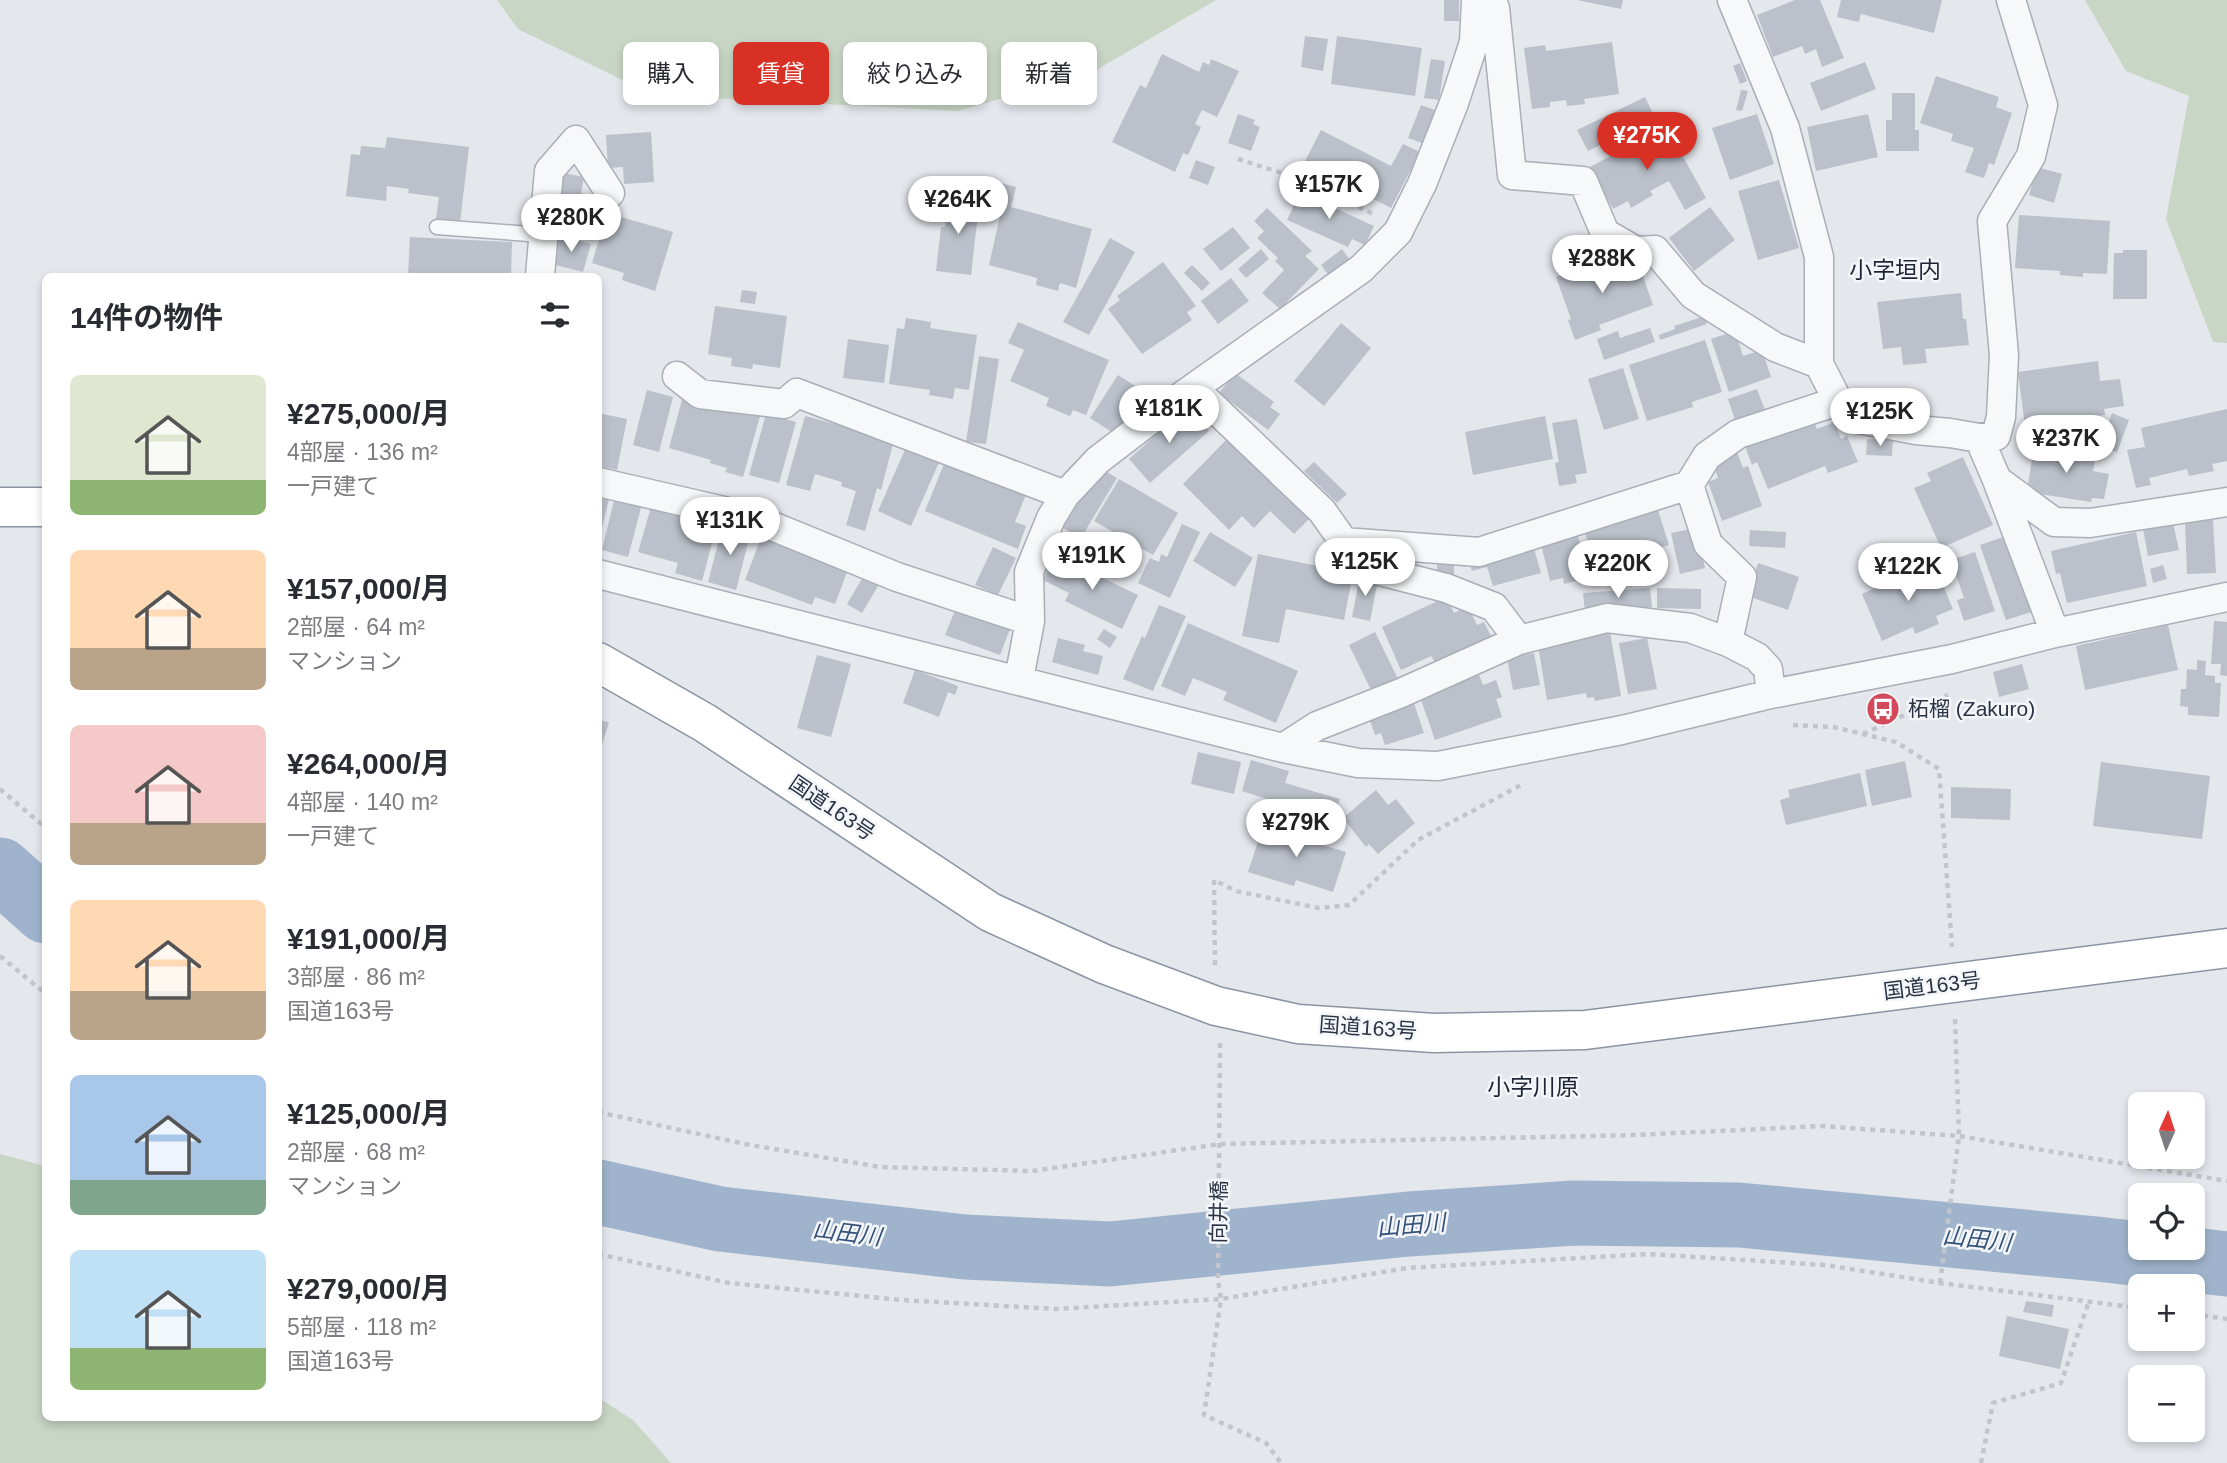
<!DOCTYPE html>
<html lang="ja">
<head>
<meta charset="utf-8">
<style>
  :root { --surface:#fff; --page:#f2f2f3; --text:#2b2b33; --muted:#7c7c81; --accent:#d93025 }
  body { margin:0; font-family:Helvetica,"Noto Sans JP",sans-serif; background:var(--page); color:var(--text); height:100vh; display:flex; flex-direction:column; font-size:26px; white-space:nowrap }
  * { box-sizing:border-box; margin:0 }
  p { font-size:23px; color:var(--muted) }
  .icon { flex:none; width:38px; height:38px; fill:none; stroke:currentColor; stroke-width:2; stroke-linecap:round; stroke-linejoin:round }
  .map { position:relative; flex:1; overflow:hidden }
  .drawer { position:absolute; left:42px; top:273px; width:560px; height:1148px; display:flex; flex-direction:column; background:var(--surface); border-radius:10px; box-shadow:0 4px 10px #0003 }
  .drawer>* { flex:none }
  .guide { position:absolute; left:623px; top:42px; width:665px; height:63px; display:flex; gap:14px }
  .needle { width:46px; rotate:3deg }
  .tools { position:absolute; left:2128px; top:1092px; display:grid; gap:14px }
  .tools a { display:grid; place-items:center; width:77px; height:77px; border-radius:10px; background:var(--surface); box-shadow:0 4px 10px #0003; font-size:35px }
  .price { position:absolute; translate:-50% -60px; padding:0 16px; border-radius:24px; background:#fff; color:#222; font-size:23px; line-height:46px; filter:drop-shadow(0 2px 4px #0008) }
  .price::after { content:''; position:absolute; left:50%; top:42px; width:21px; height:16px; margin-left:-10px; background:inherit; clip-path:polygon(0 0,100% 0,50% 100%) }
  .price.on { background:var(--accent); color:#fff }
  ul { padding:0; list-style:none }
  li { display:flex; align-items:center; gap:21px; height:175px; padding:0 28px }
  li span { display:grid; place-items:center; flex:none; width:196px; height:140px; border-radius:10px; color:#555 }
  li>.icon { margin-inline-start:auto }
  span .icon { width:84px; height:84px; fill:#fffc; stroke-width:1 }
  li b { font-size:30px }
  h2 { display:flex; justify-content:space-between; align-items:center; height:84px; padding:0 28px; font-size:30px }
  .pill { padding:0 24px; border-radius:10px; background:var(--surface); box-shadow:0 4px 10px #0003; font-size:24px; line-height:63px }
  .pill.on { background:var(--accent); color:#fff }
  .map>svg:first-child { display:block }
</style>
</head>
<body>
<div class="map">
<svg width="2227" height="1463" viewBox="0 0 2227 1463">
  <rect width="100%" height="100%" fill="#e4e7ec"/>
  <path fill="#c9d6c5" d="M497 0H1216L1093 72 958 111 653 95 518 29Z
    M2085 0H2227V343L2213 342 2166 219 2189 96 2126 71Z
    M0 1154 45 1166 46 1418H598L599 1398 633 1420 671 1463H0Z"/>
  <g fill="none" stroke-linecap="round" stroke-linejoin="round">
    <path stroke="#9fb4cc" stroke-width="65" d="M0 870 46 911
      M598 1192 720 1219 965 1247 1110 1254 1409 1224 1574 1213 1739 1215 2097 1249 2227 1264"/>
  </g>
  <path fill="#bbc0ca" d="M1444 0H1459V21H1444Z
    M1577 0H1623L1621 9Z
    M1795 0H1820L1844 58 1822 67 1816 49 1805 54 1802 46 1773 57 1757 15Z
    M1841 0H1942L1934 33 1861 14 1859 22 1837 17Z
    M1305 36 1328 39 1323 71 1301 67Z
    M1337 36 1422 48 1415 96 1331 84Z
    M1612 42 1619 94 1584 99 1585 104 1567 106 1566 100 1550 102V107L1532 109 1524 48 1545 45 1546 51Z
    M1162 54 1199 72 1203 62 1209 65 1211 59 1239 71 1217 117 1202 110 1195 124 1201 127 1188 155 1183 153 1175 172 1112 142 1140 85 1146 88Z
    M1431 59 1445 61 1439 100 1424 98Z
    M1865 62 1876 89 1821 111 1810 83Z
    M1740 63 1747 81 1740 84 1733 66Z
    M1936 76 1999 97 1996 107 2012 113 1994 165 1989 163 1984 178 1965 172 1974 148 1951 141 1953 134 1920 123Z
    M1741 90 1748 91 1742 111 1736 110Z
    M1892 93H1915V130H1919V151H1886V120H1892Z
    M1645 97 1655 118 1588 151 1577 130Z
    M1421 105 1435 110 1422 143 1408 138Z
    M1238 114 1255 120 1253 124 1260 127 1251 151 1228 143Z
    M1757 114 1774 164 1730 180 1712 128Z
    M1868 114 1878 157 1816 171 1807 127Z
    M1666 126 1706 198 1685 210 1669 181 1650 191 1653 195 1631 208 1628 201 1613 209 1590 167Z
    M1321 130 1391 166 1403 144 1420 152 1391 208 1304 163Z
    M651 132 654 182 624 184 623 167 608 168 606 135Z
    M387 137 469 147 460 222 436 219 439 197 408 193 409 189 387 186 386 201 346 196 351 154 360 155 361 146 385 148Z
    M1196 160 1215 167 1208 185 1189 178Z
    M2037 167 2062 174 2054 203 2029 195Z
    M558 172 584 177 579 204 553 199Z
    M989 180 1016 187 1011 207 1092 229 1076 288 1060 283 1058 291 1036 285 1037 278 989 265 1000 216 980 210Z
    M1779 180 1799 248 1758 260 1738 191Z
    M1300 192 1374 226 1365 245 1352 239 1348 247 1287 220Z
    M949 193 977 196 975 214H978L971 275 936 271 941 227H945Z
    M1710 207 1735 240 1694 271 1669 238Z
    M1267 208 1312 251 1305 256 1319 269 1280 309 1262 293 1284 270 1275 261 1278 258 1257 238 1264 231 1254 221Z
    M607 213 673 232 655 291 622 280 624 273 592 263Z
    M2019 215 2110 221 2107 274 2083 273V277L2060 275V271L2015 268Z
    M1233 227 1250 248 1221 271 1203 249Z
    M559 236 591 244 583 272 552 264Z
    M410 237 512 242 511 276H408Z
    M1110 238 1135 252 1089 335 1063 322Z
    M1261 249 1269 259 1246 278 1238 269Z
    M1342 249 1350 260 1329 276 1321 265Z
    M2123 250H2147V299H2113L2114 253H2123Z
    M1623 258 1628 273 1640 268 1653 305 1599 325 1601 330 1575 340 1568 320 1571 319 1556 277 1604 259 1606 265Z
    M1163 262 1196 306 1187 312 1192 320 1142 354 1108 309 1120 300 1117 296Z
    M1192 265 1210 283 1202 291 1184 273Z
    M1231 278 1249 301 1218 324 1201 301Z
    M742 290 757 292 755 304 740 302Z
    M1961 293 1963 319H1966L1969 345 1925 349 1927 363 1903 365 1901 347 1883 349 1877 302Z
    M715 306 787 316 780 368 753 364 752 369 731 366 732 358 708 354Z
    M1705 316 1707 324 1660 340 1659 335 1675 329 1674 326Z
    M906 318 931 322 930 328 977 335 969 390 955 388 953 399 929 395 930 390 889 384 897 328 904 329Z
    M1018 322 1109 360 1086 415 1073 410 1070 416 1046 406 1049 398 1010 381 1024 350 1008 343Z
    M1341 323 1371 348 1324 406 1294 381Z
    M1650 328 1655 342 1604 360 1597 339 1618 331 1620 338Z
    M1735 331 1743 356 1762 350 1771 377 1729 392 1711 339Z
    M848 339 889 345 884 383 843 378Z
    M1705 340 1722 392 1692 402 1693 407 1647 421 1629 365Z
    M979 356 999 359 986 444 966 442Z
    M2098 361 2100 381 2120 379 2124 406 2104 409 2105 415 2025 426 2018 372Z
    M1623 368 1639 419 1604 430 1588 379Z
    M1235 373 1274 402 1270 407 1280 414 1268 430 1219 393Z
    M1118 375 1143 391 1115 434 1090 418Z
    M1757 389 1766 413 1736 423 1728 399Z
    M647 390 673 397 659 452 633 445Z
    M683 396 760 416 743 477 725 472 727 468 710 463 711 460 669 448Z
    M1187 407 1209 431 1150 483 1129 459Z
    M2227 409V461L2212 464 2214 471 2189 476 2187 469 2149 478 2151 485 2136 488 2127 450 2145 447 2141 428Z
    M598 413 627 419 617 470 598 466Z
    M2112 413 2129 420 2117 452 2100 446Z
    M766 414 796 422 779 483 749 475Z
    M805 416 894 440 881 490 877 488 865 531 846 525 856 491 841 486 842 482 815 474 810 491 786 485Z
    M1545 416 1553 459 1473 475 1465 432Z
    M1812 418 1817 429 1835 422 1841 439 1847 436 1858 462 1828 473 1825 466 1768 489 1757 462 1752 465 1745 446Z
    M1577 419 1587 473 1575 475 1577 483 1559 486 1555 463 1559 462 1552 423Z
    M1229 437 1311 517 1294 534 1270 511 1254 528 1242 516 1229 530 1183 484Z
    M1867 439 1893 440 1892 456 1866 455Z
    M907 445 940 460 911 526 878 511Z
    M2034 445 2096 455 2093 471 2109 474 2104 499 2092 498 2091 502 2027 492Z
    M1736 449 1743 468 1748 466 1762 506 1722 521 1708 482 1718 478 1711 458Z
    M1963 457 1993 525 1941 548 1914 488 1931 481 1927 473Z
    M946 459 1027 492 1015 522 1026 526 1018 549 925 511Z
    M1314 462 1347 494 1337 503 1304 471Z
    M1099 467 1117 478 1081 538 1063 528Z
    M1119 479 1178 513 1153 555 1094 521Z
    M598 492 610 495 600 536H598Z
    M615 496 642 504 628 557 602 550Z
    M1656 504 1669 545 1649 551 1653 563 1632 569 1631 565 1598 576 1583 526Z
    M651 507 717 524 702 581 675 573 678 563 638 552Z
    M2213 520 2216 573 2187 574 2185 521Z
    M2173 523 2179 550 2148 556 2143 529Z
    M723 524 751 531 736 590 708 582Z
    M1182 524 1200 532 1170 598 1138 583 1150 558 1159 562 1161 554 1167 557Z
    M1696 528 1705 568 1680 574 1671 533Z
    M1750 530 1786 532 1785 548 1749 546Z
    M1577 531 1588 578 1564 584 1563 578 1550 581 1540 540Z
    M1210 532 1253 558 1235 587 1193 561Z
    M2136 532 2147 586 2067 603 2060 573 2056 574 2051 551Z
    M762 535 849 567 835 604 815 597 812 605 745 580Z
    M2009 535 2035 611 2006 620 1980 545Z
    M1533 545 1541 573 1493 586 1487 567 1472 571 1469 563Z
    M993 547 1016 558 998 595 975 585Z
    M1975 552 1995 611 1964 621 1957 600 1964 598 1951 560Z
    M1258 554 1353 573 1344 620 1286 609 1279 643 1242 636Z
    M1055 555 1138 595 1122 629 1065 601 1069 593 1043 580Z
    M1437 561H1454V577L1437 576Z
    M1933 562 1953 609 1936 616 1939 624 1915 634 1913 627 1882 641 1862 594Z
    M1758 563 1799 577 1788 610 1747 596Z
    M2163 565 2167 579 2153 583 2150 569Z
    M866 572 881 581 862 613 847 604Z
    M1360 576 1378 580 1370 621 1352 617Z
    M1650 588 1652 607 1585 612 1583 593Z
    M1657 588 1701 589V609L1657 608Z
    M1446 597 1454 613 1468 606 1477 625 1484 622 1491 636 1435 662 1431 656 1401 670 1382 627Z
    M1159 605 1186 616 1153 691 1123 679 1142 636 1145 638Z
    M956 608 1010 629 1000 655 945 635Z
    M2214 621 2227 622V676L2220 675 2221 664H2211Z
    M1188 623 1298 671 1276 723 1223 700 1227 692 1193 678 1185 696 1161 686Z
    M2168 625 2178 670 2085 690 2076 646Z
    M1104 629 1117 637 1110 648 1097 639Z
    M1375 632 1399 681 1373 694 1349 645Z
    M1610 632 1621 696 1595 701 1594 697 1587 698 1586 693 1547 700 1538 645Z
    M1058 638 1085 645 1083 651 1103 656 1098 675 1052 662Z
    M1647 638 1657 689 1628 694 1619 643Z
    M1534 653 1540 685 1513 690 1507 658Z
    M817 655 851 664 831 737 797 728Z
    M2197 660 2206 661 2205 675 2215 676V683H2221L2219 717 2188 715V707L2180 706 2181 689H2186L2187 669 2197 670Z
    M2022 664 2029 689 1999 697 1993 672Z
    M915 670 958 686 955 695 948 692 939 717 903 703Z
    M1479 675 1483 685 1496 680 1502 697 1496 699 1502 717 1435 740 1420 697Z
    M1414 703 1424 733 1385 745 1381 733 1375 735 1369 718Z
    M598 720 609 722 599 755H598Z
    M1198 752 1241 762 1234 794 1191 784Z
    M1251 760 1289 771 1285 783 1340 799 1330 833 1273 816 1277 802 1242 791Z
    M1905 761 1912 797 1872 806 1865 770Z
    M2101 762 2210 776 2202 839 2093 826Z
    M1860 773 1867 806 1786 825 1780 800 1790 797 1788 790Z
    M1951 787 2011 789 2010 820 1951 818Z
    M1376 790 1388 805 1396 799 1415 823 1378 854 1369 844 1366 847 1343 818Z
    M1264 823 1310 837 1309 841 1346 852 1333 892 1296 880 1294 886 1248 872Z
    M2026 1301 2054 1305 2052 1317 2023 1312Z
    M2007 1316 2069 1329 2060 1369 1999 1356Z"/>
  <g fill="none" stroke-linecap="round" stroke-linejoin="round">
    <defs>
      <path id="service" d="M544 223 597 231
        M437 227 543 235"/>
      <path id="minor" d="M1491 0 1495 8 1512 175 1583 181 1605 233 1636 251 1655 250 1693 295 1775 347 1819 364
        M1732 0 1785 128 1819 257V364L1838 401 1858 419 1916 430 1950 433 1979 438 1997 480 2055 633
        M540 276 549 171 576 140 610 193
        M677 376 700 394 784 404 797 393 1065 495
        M1175 401 1208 402 1322 511 1356 559 1372 569 1446 588 1494 607 1519 640
        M1979 438 1996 436 2001 417 2004 355 1992 221 2031 156 2043 105 2011 0
        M1997 480 2054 522 2090 523 2227 502
        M598 482 750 517 897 577 1030 621
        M1689 485 1708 544 1742 577 1728 642
        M1344 542 1479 552 1689 485 1707 456 1738 434 1838 401
        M598 574 1283 748 1358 763 1438 766 1622 730 1771 694 1952 659 2055 633 2227 597
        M1019 679 1030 621 1029 572 1051 518 1065 495 1098 460 1175 401 1361 269 1398 232 1422 184 1454 103 1474 42 1476 0
        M1283 748 1317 726 1401 693 1519 640 1607 618 1690 628 1728 642 1757 657 1768 669 1771 694"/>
      <path id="trunk" d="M0 507H46
        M598 662 705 723 990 912 1104 964 1216 1006 1298 1024 1434 1033 1585 1030 2227 948"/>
    </defs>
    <use href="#service" stroke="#a9aeb7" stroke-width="17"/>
    <use href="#minor" stroke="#a9aeb7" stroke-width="31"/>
    <use href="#trunk" stroke="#8b94a3" stroke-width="41"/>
    <path stroke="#c2c5cb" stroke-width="4.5" stroke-dasharray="5 5" stroke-linecap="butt" d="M1238 159 1301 179 1373 214
      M1793 725 1833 727 1896 742 1939 769 1952 947
      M1863 734 1948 695
      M0 789 46 828
      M0 956 46 994
      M1215 965 1214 880 1236 891 1319 908 1349 905 1418 840 1521 785
      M1220 1043 1218 1280 1221 1299 1204 1415 1266 1443 1281 1463
      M598 1112 745 1144 880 1167 1032 1171 1220 1144 1636 1135 1822 1126 1959 1136 2227 1181
      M598 1254 729 1283 902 1300 1056 1309 1221 1299 1407 1268 1648 1254 1825 1265 1940 1283 2140 1308
      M1940 1283 1959 1136 1955 1019
      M2193 1314 2227 1319
      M1981 1463 1993 1403 2061 1383 2089 1301"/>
    <use href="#service" stroke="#f7f8fa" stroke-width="14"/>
    <use href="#minor" stroke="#f7f8fa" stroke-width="28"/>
    <use href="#trunk" stroke="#fff" stroke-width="38"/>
  </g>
  <defs>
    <symbol id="bus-disc" viewBox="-11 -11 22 22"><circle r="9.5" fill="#d1495b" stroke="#f4f6f9"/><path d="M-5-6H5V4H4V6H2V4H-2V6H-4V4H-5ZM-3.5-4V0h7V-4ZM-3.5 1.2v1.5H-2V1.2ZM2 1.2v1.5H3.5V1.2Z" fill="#fff"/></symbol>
  </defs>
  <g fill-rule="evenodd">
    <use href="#bus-disc" x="1864" y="690" width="38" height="38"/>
  </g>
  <g text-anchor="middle" stroke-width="5" stroke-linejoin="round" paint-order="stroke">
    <g font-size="21" fill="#2b3445" stroke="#f4f6f9" text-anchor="start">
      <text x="1908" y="716">柘榴 (Zakuro)</text>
    </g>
    <g font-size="21" fill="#2b3445" stroke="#f4f6f9">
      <text transform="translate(832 808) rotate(34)" y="7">国道163号</text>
      <text transform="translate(1932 986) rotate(-7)" y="7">国道163号</text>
      <text transform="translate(1368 1028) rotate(4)" y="7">国道163号</text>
      <text transform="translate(1219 1212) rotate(-89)" y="7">向井橋</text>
    </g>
    <g font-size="23" fill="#1d2536" stroke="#f4f6f9">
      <text x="1895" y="278">小字垣内</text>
      <text x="1533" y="1095">小字川原</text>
    </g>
    <g font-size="23" font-style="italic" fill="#34527a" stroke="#f4f6f9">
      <text transform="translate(1411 1225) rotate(-5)" y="8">山田川</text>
      <text transform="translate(847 1233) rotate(7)" y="8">山田川</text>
      <text transform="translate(1977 1239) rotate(6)" y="8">山田川</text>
    </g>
  </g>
</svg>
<div class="tools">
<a><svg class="needle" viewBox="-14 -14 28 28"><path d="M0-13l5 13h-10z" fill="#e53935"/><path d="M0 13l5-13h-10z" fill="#7c7c81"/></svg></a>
<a><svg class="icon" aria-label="locate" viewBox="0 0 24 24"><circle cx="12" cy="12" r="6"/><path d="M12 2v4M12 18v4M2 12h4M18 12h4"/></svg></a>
<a>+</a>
<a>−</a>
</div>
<b class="price on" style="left:1647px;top:172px">¥275K</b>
<b class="price" style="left:1329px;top:221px">¥157K</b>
<b class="price" style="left:958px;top:236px">¥264K</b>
<b class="price" style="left:571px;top:254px">¥280K</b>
<b class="price" style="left:1602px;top:295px">¥288K</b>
<b class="price" style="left:1169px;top:445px">¥181K</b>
<b class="price" style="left:1880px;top:448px">¥125K</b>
<b class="price" style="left:2066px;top:475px">¥237K</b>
<b class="price" style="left:730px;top:557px">¥131K</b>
<b class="price" style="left:1092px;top:592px">¥191K</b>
<b class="price" style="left:1365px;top:598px">¥125K</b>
<b class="price" style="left:1618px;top:600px">¥220K</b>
<b class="price" style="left:1908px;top:603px">¥122K</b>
<b class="price" style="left:1296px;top:859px">¥279K</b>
<div class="guide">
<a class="pill">購入</a>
<a class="pill on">賃貸</a>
<a class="pill">絞り込み</a>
<a class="pill">新着</a>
</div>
<section class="drawer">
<h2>14件の物件<svg class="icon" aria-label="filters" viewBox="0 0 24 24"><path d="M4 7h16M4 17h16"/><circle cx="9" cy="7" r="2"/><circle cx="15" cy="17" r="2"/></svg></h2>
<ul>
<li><span style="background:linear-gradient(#dfe7d0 75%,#8fb573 0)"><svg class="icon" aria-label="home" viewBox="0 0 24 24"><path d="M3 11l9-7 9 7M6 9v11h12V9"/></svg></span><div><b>¥275,000/月</b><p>4部屋 · 136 m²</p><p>一戸建て</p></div></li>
<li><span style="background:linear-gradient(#ffd9b3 70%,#b9a48a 0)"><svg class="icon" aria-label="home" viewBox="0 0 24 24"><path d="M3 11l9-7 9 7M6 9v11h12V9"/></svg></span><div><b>¥157,000/月</b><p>2部屋 · 64 m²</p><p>マンション</p></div></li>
<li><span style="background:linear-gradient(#f6c9c9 70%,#b9a48a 0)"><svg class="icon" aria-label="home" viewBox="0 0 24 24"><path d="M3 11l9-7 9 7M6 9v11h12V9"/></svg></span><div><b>¥264,000/月</b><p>4部屋 · 140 m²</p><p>一戸建て</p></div></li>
<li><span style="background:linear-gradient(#ffd9b3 65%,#b9a48a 0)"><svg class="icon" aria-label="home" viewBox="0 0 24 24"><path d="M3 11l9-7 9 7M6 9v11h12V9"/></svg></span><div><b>¥191,000/月</b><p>3部屋 · 86 m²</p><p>国道163号</p></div></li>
<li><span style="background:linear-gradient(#a9c7e8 75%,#7fa58c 0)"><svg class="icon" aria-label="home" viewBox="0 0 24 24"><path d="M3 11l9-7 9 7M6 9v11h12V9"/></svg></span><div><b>¥125,000/月</b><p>2部屋 · 68 m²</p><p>マンション</p></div></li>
<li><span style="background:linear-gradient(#bfe0f5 70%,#8fb573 0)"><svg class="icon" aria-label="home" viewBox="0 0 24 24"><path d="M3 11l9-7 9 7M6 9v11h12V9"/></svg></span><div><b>¥279,000/月</b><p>5部屋 · 118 m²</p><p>国道163号</p></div></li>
</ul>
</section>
</div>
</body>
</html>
